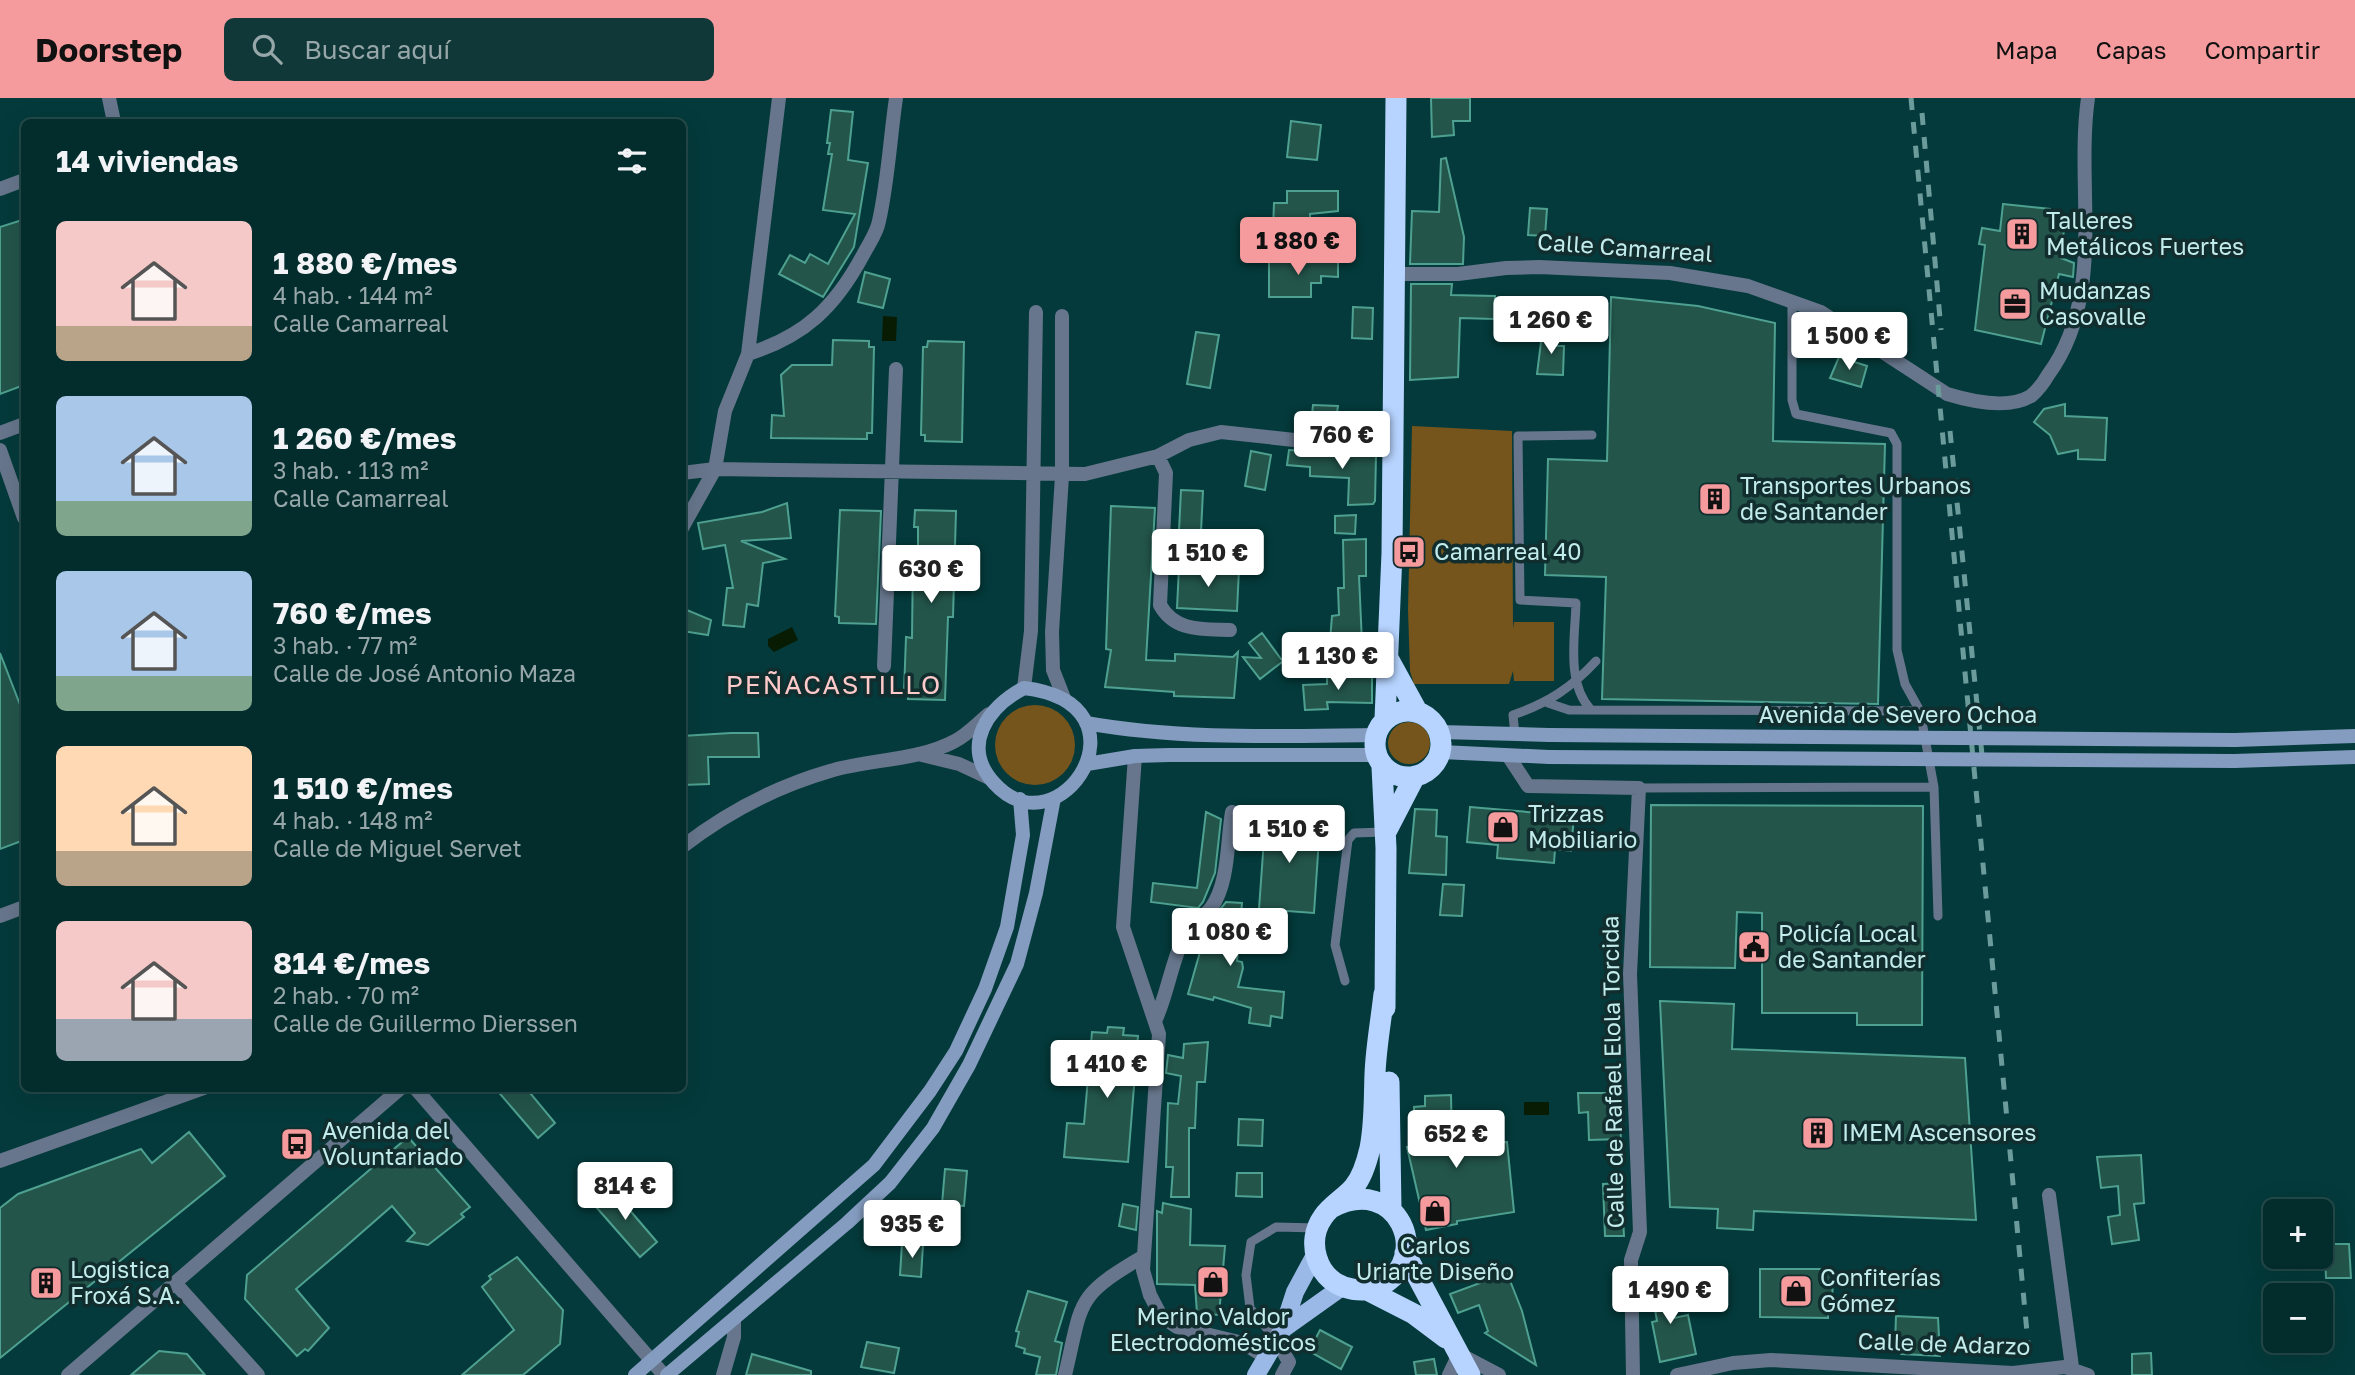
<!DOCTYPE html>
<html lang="es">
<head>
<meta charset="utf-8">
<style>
  :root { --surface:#032c2c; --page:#113838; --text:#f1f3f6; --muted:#97a7a9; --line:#244848; --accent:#f59b9d }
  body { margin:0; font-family:"Golos Text",sans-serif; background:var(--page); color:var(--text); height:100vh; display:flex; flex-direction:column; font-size:26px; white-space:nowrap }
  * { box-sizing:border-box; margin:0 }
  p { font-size:23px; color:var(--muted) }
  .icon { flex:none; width:38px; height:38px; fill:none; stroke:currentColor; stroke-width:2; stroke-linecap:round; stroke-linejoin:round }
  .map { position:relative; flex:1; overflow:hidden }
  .details { position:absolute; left:21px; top:21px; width:665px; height:973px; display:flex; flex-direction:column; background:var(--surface); border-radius:10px; box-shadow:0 7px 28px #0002,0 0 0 2px var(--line) }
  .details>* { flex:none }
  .tools { position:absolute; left:2263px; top:1101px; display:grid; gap:14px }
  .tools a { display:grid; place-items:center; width:70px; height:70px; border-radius:10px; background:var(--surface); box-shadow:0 7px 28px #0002,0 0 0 2px var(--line); font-size:35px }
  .price { position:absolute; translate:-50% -60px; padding:0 16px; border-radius:7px; background:#fff; color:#222; font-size:23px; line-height:46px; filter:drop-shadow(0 2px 4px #0008) }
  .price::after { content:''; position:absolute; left:50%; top:42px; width:21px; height:16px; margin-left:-10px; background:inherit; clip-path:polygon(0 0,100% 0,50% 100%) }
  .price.active { background:var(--accent); color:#111 }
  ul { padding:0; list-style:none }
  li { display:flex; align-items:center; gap:21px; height:175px; padding:0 35px }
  li span { display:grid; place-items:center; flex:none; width:196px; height:140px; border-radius:10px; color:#555 }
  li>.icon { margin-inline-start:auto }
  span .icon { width:84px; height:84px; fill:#fffc; stroke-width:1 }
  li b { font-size:30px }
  h2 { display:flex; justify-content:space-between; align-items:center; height:84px; padding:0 35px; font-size:30px }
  header { display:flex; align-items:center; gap:42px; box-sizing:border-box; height:98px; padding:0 35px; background:var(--accent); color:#111 }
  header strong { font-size:33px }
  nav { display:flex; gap:38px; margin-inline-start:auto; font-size:24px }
  .search { width:490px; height:63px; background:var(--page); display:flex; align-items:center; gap:18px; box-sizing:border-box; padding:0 24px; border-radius:10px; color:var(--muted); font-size:26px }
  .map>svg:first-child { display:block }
</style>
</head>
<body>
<header>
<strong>Doorstep</strong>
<div class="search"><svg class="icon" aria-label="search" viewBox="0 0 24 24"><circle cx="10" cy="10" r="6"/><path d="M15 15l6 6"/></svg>Buscar aquí</div>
<nav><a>Mapa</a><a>Capas</a><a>Compartir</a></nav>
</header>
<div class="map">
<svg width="2355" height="1277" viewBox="0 0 2355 1277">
  <rect width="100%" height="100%" fill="#043a3b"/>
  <path fill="#75551c" d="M1412 328 1512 333 1513 531 1514 524H1554V583H1514L1513 573 1509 586H1414L1410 573 1408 512Z
    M995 647a40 40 0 1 1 80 0a40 40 0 1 1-80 0Z
    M1388 645a21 21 0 1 1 42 0a21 21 0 1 1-42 0Z"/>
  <path fill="#071c02" d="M883 218 897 219 896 243H882Z
    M792 529 798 542 774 554 768 548V541Z
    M1524 1004H1549V1017H1524Z"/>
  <path fill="#23554b" stroke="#4ea190" stroke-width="2" d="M1431 0H1470V23H1453L1454 37 1432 39Z
    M831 12 853 14 848 62 868 65 854 149 823 199 779 176 790 157 805 165 810 156 828 166 855 116 823 112 832 56H828L830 45H827Z
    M1291 23 1321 27 1317 62 1287 59Z
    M1446 60 1464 139 1463 166H1410L1412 113 1439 114 1441 61Z
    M1287 93H1338V113L1310 116V130L1273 131 1274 105H1287Z
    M2003 106 2050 111 2049 119 2065 121 2061 160 2074 165 2073 179 2059 176 2041 246 1975 232 1985 147 1979 146 1982 130 2000 133Z
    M1530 110 1547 111 1545 138 1528 137Z
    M22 122 24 130V287L0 296V129Z
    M1338 162V179L1321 178V185H1311V199H1269V163Z
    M865 174 890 181 883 210 858 204Z
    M1411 186H1452L1451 197 1495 198 1494 221 1460 220 1458 279 1410 282Z
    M1611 199 1698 208 1775 225 1773 343 1885 346 1878 606 1602 601 1606 479 1545 477 1548 361 1607 363Z
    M1353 209 1373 210 1372 241 1352 240Z
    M1196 234 1219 237 1210 290 1187 286Z
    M1542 236 1557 237V248H1564L1563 277 1537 276Z
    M833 242 869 243V249H874L872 335H867V341L771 340 772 317 784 318 781 277 792 267H832Z
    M928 243 964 244 962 344 925 343V337H921L923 249H927Z
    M1839 259 1867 268 1861 289 1830 280Z
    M2065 306V318L2107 320 2105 362 2078 361V352L2058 356 2050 337 2034 324 2044 311Z
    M1313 307 1338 308 1334 336 1300 333V316H1312Z
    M1289 352 1376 357 1375 403 1373 406 1348 407 1349 380 1310 378V369L1287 367Z
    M1251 353 1271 357 1265 392 1245 388Z
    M1181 392 1203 393 1201 434 1179 433Z
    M787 405 791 440 741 443 785 461 763 465 758 508 747 506 744 529 723 527 727 490H733L725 447 703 451 698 425 762 414Z
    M1111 408 1155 410 1146 562 1175 563V556L1233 559 1238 554 1234 600 1174 598V594L1105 589 1111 552 1106 551Z
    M840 412 881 413 876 526 839 525V519L835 518Z
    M915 412 956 413 953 519H948L945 602 908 601 909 594H904L906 539 912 540 913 457H918V429H914Z
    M1356 417 1355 436 1335 435V418Z
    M1366 441V478H1359L1362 545 1328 568 1332 518 1339 517 1338 490H1344L1343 442Z
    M1179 469 1239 471 1237 513 1177 510Z
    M682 510 711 522 708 537 682 533Z
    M1262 535 1281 561H1286L1260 581 1243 559 1261 560 1249 545Z
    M0 555 24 617V742L0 751Z
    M1327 578 1372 579V605L1327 604 1328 611 1305 612 1303 587 1327 586Z
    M731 635H758L759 659H708L709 686 683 687 682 638Z
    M1651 707 1923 708 1922 927H1857V915H1762V815L1737 814 1735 870 1650 869Z
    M1470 709 1574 718 1571 753 1555 751 1554 765 1497 760 1498 747 1467 744Z
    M1415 711 1437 712 1436 738 1447 739 1446 777 1409 775Z
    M1206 714 1221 721 1215 775 1203 804 1198 810 1151 804 1153 785 1197 790Z
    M1256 722 1320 726 1314 815 1259 811 1264 741 1255 740Z
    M1443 786 1464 787 1462 818 1440 817Z
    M1226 804 1242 805 1237 863 1242 864 1243 870 1238 889 1284 894 1282 920 1271 918 1270 928 1249 925 1251 910 1214 899 1213 902 1188 896 1200 854 1189 851 1191 847Z
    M1660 903 1734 906 1732 951 1965 960 1976 1122 1754 1113 1753 1132 1717 1130 1718 1111 1670 1109Z
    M1108 929 1124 930 1123 937 1138 938 1128 1064 1064 1059 1067 1025 1084 1026 1092 934 1107 935Z
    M1208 944 1205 984H1197L1195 1030H1189V1099H1171L1173 1069H1166L1168 1005 1178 1006 1181 978 1166 975 1168 957 1183 960 1184 946Z
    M495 990H526L555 1025 538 1040Z
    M1578 995H1618L1621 1041 1589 1042 1588 1014 1579 1015Z
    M1451 997 1452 1047 1507 1044 1514 1114 1457 1123V1126L1426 1132 1407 1049H1415L1414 1009 1425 1008V998Z
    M1239 1021 1263 1022 1262 1048 1238 1047Z
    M189 1034 225 1078 0 1260V1110L18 1096 141 1051 152 1065Z
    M408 1039 470 1109 461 1116 464 1119 428 1147 407 1143 415 1135 392 1108 344 1150 296 1191 329 1230 308 1253 305 1251 297 1258 245 1201 247 1177Z
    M2141 1057 2144 1105 2134 1106 2139 1142 2112 1146 2108 1119 2120 1117 2118 1088 2101 1090 2097 1059Z
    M945 1071 967 1073 964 1108 942 1106Z
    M1237 1075H1262V1099L1236 1098Z
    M1621 1085 1624 1138H1605L1603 1086Z
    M609 1088 657 1144 640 1159 597 1110 603 1105 597 1098Z
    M1163 1105 1191 1111 1190 1147 1225 1148 1219 1217 1197 1215 1195 1187 1157 1186V1113L1162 1115Z
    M1123 1106 1138 1109 1136 1132 1119 1128Z
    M902 1145 923 1147 921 1179 900 1177Z
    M2333 1146H2349L2351 1180H2326L2325 1156 2333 1155Z
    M517 1159 563 1212 560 1246 523 1277H462L514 1232 482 1189 491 1181 489 1178Z
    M1760 1171H1833L1832 1214H1828V1220L1760 1219Z
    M1507 1175 1522 1213 1536 1267 1485 1235 1488 1233 1479 1207 1458 1215 1450 1196Z
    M1667 1180 1674 1220 1688 1217 1696 1256 1660 1264 1652 1224 1657 1223 1650 1183Z
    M1028 1193 1067 1204 1055 1243 1062 1245 1056 1277H1036L1040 1259 1024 1255 1025 1251 1016 1248 1019 1234 1016 1233Z
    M1896 1218 1938 1220 1940 1258 1901 1256 1895 1247Z
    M1320 1232 1352 1249 1341 1271 1309 1253Z
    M867 1244 899 1250 894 1275 861 1269Z
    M159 1253 187 1256 205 1277H131Z
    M2151 1255 2152 1277H2132V1256Z
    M752 1256 811 1273V1277H746Z
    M1434 1261 1437 1277H1416L1414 1264Z"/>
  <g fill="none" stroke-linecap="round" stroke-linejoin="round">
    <path stroke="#67768c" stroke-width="9" d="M1792 203V302L1796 316 1891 335 1897 346V552L1905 586 1920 613 1934 689 1938 818
      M1548 605 1569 612 1920 613
      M1591 612C1566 585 1575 540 1576 505L1520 502 1518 338 1592 337
      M1515 637 1513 617C1548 605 1571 590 1596 563
      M1639 690 1934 689
      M1345 883 1335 847 1348 742 1354 735 1384 734
      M1277 1243 1250 1210 1246 1177 1251 1144 1276 1129 1317 1130"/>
    <path stroke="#67768c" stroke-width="14" d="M109 0 114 24
      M0 91 24 82
      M1396 176H1458L1506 170 1539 169 1670 175 1748 188 1821 214 1947 296C1970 303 2008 312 2031 298 2037 293 2044 284 2048 277 2107 197 2075 91 2088 0
      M1062 218V378L1052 534 1053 572 1064 600
      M748 256C805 238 835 209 863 157 868 147 877 135 879 123 888 83 890 41 896 0
      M0 335 24 326
      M0 352 24 420
      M1158 358 1166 375 1160 507C1175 534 1203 531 1230 532
      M682 375 715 371 1085 376 1158 358 1189 342 1221 334 1322 345 1393 348
      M682 430 715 371 725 313 748 256 779 0
      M884 568 896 271
      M1024 590 1031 533 1036 214
      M918 656 959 666 989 680
      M1135 658 1123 829 1159 936 1143 1172 1150 1197 1161 1218 1177 1229 1243 1245 1267 1260
      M1509 659 1528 688 1639 690 1630 876 1640 1134 1631 1162 1633 1277
      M682 749C727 714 775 689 830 673 870 661 918 663 955 643 967 637 978 625 989 616
      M0 818 24 809
      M1156 921C1167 896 1171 868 1182 843 1189 828 1201 822 1211 810 1229 786 1227 743 1232 714
      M415 990 664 1277
      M0 1063 204 990
      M2049 1097 2072 1269
      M176 1186 258 1277
      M1277 1243 1289 1264 1282 1277
      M2065 1269 2088 1277
      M68 1277 401 990
      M723 1277 734 1239V1223
      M1065 1277C1083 1202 1074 1199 1144 1158
      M1449 1277 1459 1256 1499 1277
      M1677 1277 1733 1265 1771 1262 2013 1275"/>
    <path stroke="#849cbf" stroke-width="14" d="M1024 590C1157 606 1060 758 994 685 960 648 988 609 1024 590Z
      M1086 625C1181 642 1280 638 1376 637
      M1440 634 1549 637
      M2235 642 2355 638
      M1441 654 1549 659
      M2234 663 2355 659
      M1087 666 1135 658 1169 657H1376
      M635 1277 874 1067 930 993 956 953 985 891 1007 829 1023 737 1020 701
      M667 1277 847 1125 890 1085 933 1030 969 967 1017 866 1036 795 1054 700"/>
    <path stroke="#9bb9e6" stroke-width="18" d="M1283 1231 1342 1189
      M1256 1277 1283 1231 1295 1194 1315 1157"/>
    <path stroke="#b6d4ff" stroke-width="21" d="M1389 562 1417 613
      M1375 646a33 33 0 1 1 66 0a33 33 0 1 1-66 0Z
      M1385 621 1392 455 1396 0
      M1382 669 1386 750 1385 910
      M1387 732 1415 678
      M1389 984 1391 1112
      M1331 1110C1398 1074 1434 1161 1380 1188 1369 1193 1356 1193 1344 1189 1316 1179 1306 1143 1323 1119 1331 1107 1345 1100 1354 1089 1362 1079 1367 1063 1370 1050 1375 1025 1374 1001 1375 976 1376 949 1381 923 1384 896
      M1405 1155 1470 1277
      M1367 1192 1414 1216 1446 1240"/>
    <path stroke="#6c9b9c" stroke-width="5" stroke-dasharray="12 12" stroke-linecap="butt" d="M1911 0 2031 1277
      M1922 15 1941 232
      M1950 333 1983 667"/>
    <path stroke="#67768c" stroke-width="14" d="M2013 1275 2065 1269"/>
    <path stroke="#849cbf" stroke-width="14" d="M1549 637 2235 642
      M1549 659 2234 663"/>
  </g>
  <defs>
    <symbol id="building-square" viewBox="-11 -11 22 22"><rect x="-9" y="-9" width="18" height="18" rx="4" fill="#f59b9d" stroke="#112d2e"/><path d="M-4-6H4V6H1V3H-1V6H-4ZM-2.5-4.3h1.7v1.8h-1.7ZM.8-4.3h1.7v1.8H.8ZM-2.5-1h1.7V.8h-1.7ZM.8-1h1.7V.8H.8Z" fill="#111"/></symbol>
    <symbol id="office-square" viewBox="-11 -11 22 22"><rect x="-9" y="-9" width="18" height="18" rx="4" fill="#f59b9d" stroke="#112d2e"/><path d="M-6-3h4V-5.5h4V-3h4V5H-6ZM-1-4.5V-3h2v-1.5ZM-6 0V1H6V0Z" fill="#111"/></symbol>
    <symbol id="bus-square" viewBox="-11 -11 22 22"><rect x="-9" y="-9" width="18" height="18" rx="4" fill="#f59b9d" stroke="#112d2e"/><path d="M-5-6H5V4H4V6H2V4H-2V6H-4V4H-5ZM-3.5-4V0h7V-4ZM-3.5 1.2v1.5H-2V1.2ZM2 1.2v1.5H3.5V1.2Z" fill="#111"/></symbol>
    <symbol id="shop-square" viewBox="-11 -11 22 22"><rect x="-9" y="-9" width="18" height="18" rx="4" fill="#f59b9d" stroke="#112d2e"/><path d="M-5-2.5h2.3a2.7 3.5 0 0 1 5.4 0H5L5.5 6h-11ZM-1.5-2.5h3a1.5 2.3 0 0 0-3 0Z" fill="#111"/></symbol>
    <symbol id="civic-square" viewBox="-11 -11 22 22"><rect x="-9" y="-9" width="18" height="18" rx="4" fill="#f59b9d" stroke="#112d2e"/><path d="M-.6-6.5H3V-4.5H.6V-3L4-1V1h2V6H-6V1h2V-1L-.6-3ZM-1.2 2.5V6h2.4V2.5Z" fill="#111"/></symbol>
  </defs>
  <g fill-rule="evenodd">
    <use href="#building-square" x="2003" y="117" width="38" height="38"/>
    <use href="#office-square" x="1996" y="187" width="38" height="38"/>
    <use href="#building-square" x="1696" y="382" width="38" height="38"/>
    <use href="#bus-square" x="1390" y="435" width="38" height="38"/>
    <use href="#shop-square" x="1484" y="710" width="38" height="38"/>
    <use href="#civic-square" x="1735" y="830" width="38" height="38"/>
    <use href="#building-square" x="1799" y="1016" width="38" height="38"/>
    <use href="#bus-square" x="278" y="1027" width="38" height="38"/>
    <use href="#shop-square" x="1416" y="1094" width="38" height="38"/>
    <use href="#shop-square" x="1194" y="1165" width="38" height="38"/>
    <use href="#building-square" x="27" y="1166" width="38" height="38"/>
    <use href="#shop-square" x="1777" y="1174" width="38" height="38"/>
  </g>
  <g text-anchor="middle" stroke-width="7" stroke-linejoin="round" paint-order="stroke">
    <g font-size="23" fill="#c2ebec" stroke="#112d2e" text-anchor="start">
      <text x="2046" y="131">Talleres<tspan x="2046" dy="26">Metálicos Fuertes</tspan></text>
      <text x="2039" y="201">Mudanzas<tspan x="2039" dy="26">Casovalle</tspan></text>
      <text x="1740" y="396">Transportes Urbanos<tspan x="1740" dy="26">de Santander</tspan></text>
      <text x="1434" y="462">Camarreal 40</text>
      <text x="1528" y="724">Trizzas<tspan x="1528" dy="26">Mobiliario</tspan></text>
      <text x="1778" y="844">Policía Local<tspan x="1778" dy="26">de Santander</tspan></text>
      <text x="322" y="1041">Avenida del<tspan x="322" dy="26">Voluntariado</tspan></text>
      <text x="1842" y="1043">IMEM Ascensores</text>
      <text x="1435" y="1156" text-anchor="middle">Carlos<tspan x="1435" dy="26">Uriarte Diseño</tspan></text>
      <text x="70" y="1180">Logistica<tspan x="70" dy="26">Froxá S.A.</tspan></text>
      <text x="1820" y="1188">Confiterías<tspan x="1820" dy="26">Gómez</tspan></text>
      <text x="1213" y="1227" text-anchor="middle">Merino Valdor<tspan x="1213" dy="26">Electrodomésticos</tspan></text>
    </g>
    <g font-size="23" fill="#c2ebec" stroke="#112d2e">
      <text transform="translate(1625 150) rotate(4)" y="8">Calle Camarreal</text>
      <text x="1898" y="625">Avenida de Severo Ochoa</text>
      <text transform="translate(1613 974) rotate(-91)" y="8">Calle de Rafael Elola Torcida</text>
      <text transform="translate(1944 1246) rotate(2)" y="8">Calle de Adarzo</text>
    </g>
    <g font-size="26" letter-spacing="2" fill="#fecaca" stroke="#112d2e">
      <text x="834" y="596">PEÑACASTILLO</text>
    </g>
  </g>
</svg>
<div class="tools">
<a>+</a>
<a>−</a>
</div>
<b class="price active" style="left:1298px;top:179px">1 880 €</b>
<b class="price" style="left:1551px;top:258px">1 260 €</b>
<b class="price" style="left:1849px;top:274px">1 500 €</b>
<b class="price" style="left:1342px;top:373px">760 €</b>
<b class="price" style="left:1208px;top:491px">1 510 €</b>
<b class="price" style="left:931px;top:507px">630 €</b>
<b class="price" style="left:1338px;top:594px">1 130 €</b>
<b class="price" style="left:1289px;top:767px">1 510 €</b>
<b class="price" style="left:1230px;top:870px">1 080 €</b>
<b class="price" style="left:1107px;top:1002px">1 410 €</b>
<b class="price" style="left:1456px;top:1072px">652 €</b>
<b class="price" style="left:625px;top:1124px">814 €</b>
<b class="price" style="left:912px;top:1162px">935 €</b>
<b class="price" style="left:1670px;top:1228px">1 490 €</b>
<section class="details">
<h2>14 viviendas<svg class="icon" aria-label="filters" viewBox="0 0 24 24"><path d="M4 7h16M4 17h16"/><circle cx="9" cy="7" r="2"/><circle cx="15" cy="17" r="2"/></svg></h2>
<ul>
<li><span style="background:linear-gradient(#f6c9c9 75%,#b9a48a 0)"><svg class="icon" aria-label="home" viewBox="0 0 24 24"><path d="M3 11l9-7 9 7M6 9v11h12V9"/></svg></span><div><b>1 880 €/mes</b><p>4 hab. · 144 m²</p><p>Calle Camarreal</p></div></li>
<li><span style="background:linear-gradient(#a9c7e8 75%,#7fa58c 0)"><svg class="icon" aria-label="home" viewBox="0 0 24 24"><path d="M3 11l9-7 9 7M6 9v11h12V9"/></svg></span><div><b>1 260 €/mes</b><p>3 hab. · 113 m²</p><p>Calle Camarreal</p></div></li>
<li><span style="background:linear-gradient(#a9c7e8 75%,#7fa58c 0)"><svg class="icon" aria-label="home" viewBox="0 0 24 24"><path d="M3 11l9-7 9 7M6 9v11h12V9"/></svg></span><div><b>760 €/mes</b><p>3 hab. · 77 m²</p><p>Calle de José Antonio Maza</p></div></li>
<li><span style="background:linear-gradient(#ffd9b3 75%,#b9a48a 0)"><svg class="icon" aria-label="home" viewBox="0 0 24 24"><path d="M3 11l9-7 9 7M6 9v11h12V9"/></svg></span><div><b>1 510 €/mes</b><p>4 hab. · 148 m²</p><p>Calle de Miguel Servet</p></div></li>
<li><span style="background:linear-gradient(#f6c9c9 70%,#9aa5b1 0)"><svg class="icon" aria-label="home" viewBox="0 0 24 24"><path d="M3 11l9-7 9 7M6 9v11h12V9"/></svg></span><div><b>814 €/mes</b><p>2 hab. · 70 m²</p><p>Calle de Guillermo Dierssen</p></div></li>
</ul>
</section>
</div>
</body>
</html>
